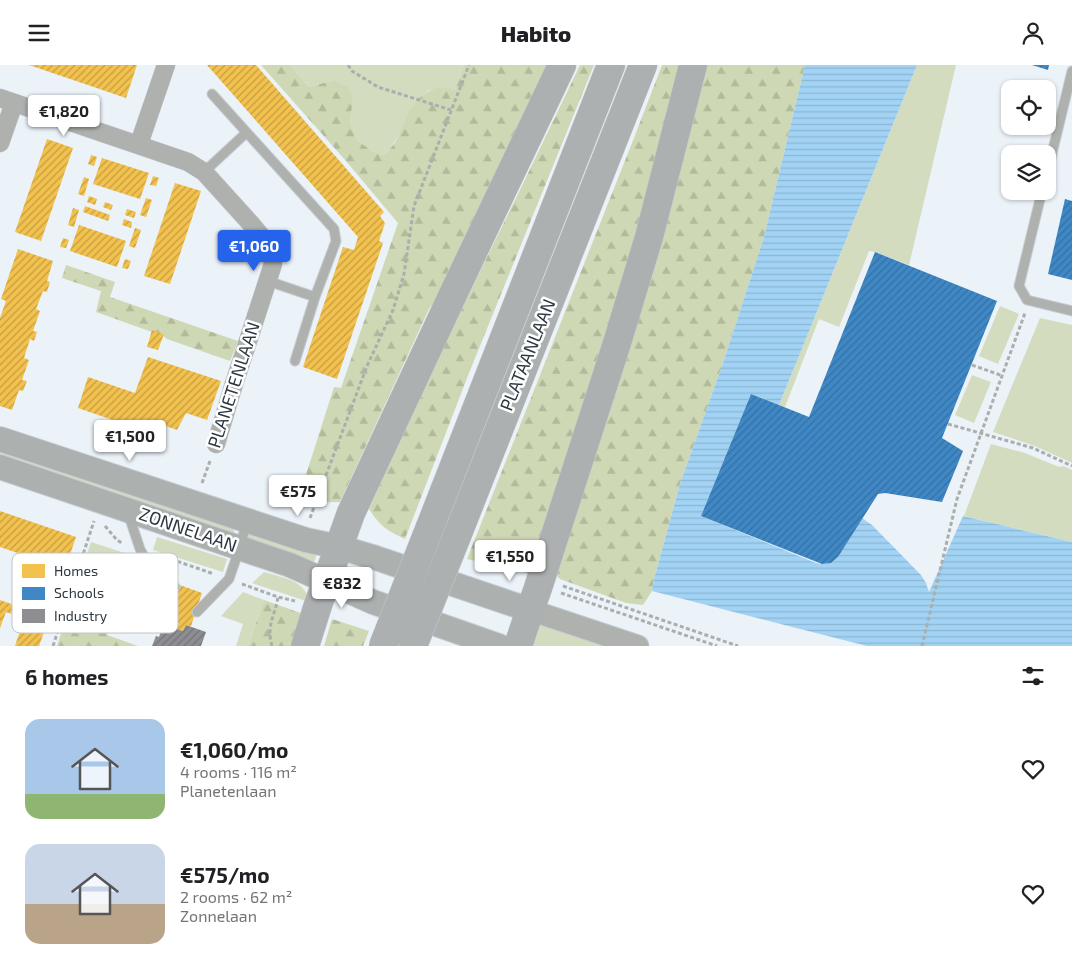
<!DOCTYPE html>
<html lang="en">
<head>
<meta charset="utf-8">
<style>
  :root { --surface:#fff; --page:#f2f2f2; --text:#202124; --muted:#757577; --accent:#2563eb }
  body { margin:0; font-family:"Exo 2",sans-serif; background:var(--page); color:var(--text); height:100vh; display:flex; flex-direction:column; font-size:19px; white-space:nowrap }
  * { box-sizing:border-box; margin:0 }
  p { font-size:16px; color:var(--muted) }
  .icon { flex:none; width:28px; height:28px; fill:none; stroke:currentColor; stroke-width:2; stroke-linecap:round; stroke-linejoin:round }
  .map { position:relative; height:581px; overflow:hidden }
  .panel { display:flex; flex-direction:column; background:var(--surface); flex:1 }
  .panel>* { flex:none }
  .tools { position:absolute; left:1001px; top:15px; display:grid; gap:10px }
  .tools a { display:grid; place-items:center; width:55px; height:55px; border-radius:10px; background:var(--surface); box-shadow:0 1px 4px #0004; font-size:25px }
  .price { position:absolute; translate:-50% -42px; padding:0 11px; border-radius:5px; background:#fff; color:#222; font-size:16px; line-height:32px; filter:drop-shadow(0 1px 2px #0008) }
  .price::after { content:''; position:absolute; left:50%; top:30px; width:15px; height:11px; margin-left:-8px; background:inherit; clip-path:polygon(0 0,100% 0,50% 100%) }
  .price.selected { background:var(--accent); color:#fff }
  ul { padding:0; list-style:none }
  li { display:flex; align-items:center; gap:15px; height:125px; padding:0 25px }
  li span { display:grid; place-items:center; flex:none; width:140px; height:100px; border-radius:15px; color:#555 }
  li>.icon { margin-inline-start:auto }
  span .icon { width:60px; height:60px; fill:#fffc; stroke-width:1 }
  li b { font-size:21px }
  h2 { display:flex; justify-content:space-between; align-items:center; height:60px; padding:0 25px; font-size:21px }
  header { display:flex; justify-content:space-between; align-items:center; height:65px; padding:0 25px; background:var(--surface); font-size:22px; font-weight:800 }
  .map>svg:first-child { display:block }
</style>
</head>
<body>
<header><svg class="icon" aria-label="menu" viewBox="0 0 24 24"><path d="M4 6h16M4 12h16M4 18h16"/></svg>Habito<svg class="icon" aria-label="person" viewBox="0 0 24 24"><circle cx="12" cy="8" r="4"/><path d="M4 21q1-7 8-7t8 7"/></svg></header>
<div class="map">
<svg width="1072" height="581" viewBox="0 0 1072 581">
  <defs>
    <pattern id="forest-firs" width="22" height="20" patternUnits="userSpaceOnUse" patternTransform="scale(1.25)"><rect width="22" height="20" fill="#cfd8b4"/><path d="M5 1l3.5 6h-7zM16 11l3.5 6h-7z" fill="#b2ba9c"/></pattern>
    <pattern id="water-rules" width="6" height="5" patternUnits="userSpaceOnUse" patternTransform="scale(1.25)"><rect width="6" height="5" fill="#a2d3f4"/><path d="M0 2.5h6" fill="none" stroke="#8cb6d2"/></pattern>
    <pattern id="homes-hatch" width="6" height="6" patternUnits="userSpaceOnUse" patternTransform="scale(1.25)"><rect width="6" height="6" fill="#f2c14e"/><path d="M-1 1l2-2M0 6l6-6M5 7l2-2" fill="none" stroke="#c49e42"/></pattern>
    <pattern id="schools-hatch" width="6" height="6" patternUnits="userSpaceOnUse" patternTransform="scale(1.25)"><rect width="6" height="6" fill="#3f88c5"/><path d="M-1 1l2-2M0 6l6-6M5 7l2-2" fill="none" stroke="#3570a2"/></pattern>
    <pattern id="industry-hatch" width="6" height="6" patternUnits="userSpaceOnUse" patternTransform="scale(1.25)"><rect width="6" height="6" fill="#8d8d92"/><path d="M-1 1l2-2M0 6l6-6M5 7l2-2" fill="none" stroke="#737479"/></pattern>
  </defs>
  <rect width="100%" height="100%" fill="#ebf2f8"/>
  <path fill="#d4dcc0" d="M290 0H464L455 25 439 22 428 26 412 41 403 64 389 85 383 90 372 86 357 75 350 56 353 35 334 15 309 22Z
    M917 0H956L909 200 875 187 869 186 839 262 819 254 785 342 779 340Z
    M1000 241 1019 249 998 299 979 291Z
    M1040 253 1072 260V398L1035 381 993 367Z
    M972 310 991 317 974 358 955 350Z
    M991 379 1025 388 1059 402 1063 401 1072 405V477L964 451Z
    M0 382 233 462 235 470 0 396Z
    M249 465 314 487 316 490C316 495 314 497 310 499L245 478Z
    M157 472 227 494 223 507 153 485Z
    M91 477 134 491 135 524 82 504Z
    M264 507C283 513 306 515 309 537L252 518Z
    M243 527 264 535 248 581H236L243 559 221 551Z
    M538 554 618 581H532Z"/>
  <path fill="url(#forest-firs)" d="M261 0H290L309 22 334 15 349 23 353 35 350 56 357 75 372 86 383 90C400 78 402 59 411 43 416 35 430 23 440 22 445 22 450 24 455 25L464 0H550L459 200 429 244 340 437 297 438 334 322 341 323 398 158 346 96Z
    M580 0H594L469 308 405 474C386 465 381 462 369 444L435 298 518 129Z
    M662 0H681L598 308 528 508 467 494 632 78Z
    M705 0H805L764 172 724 295 680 419 654 514 652 526 643 540 626 538 560 514 553 507Z
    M66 200 115 217 110 232 238 276 230 296 167 274 163 271 96 247 101 226 62 213Z
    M82 504 124 520 107 570 138 581H57Z
    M264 535 306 550 297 581H248Z
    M332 554 369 566 363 581H324Z"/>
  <path fill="url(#water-rules)" d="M805 0H917L779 340 751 329 701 451 816 498C825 500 832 499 838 492L862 453 872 460 921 510 926 518 929 527 963 451 1072 477V581H867L652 526 654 514 680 419 724 295 764 172Z"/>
  <path fill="url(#homes-hatch)" d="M29 0H137L126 33Z
    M207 0H256L384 147 380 151 385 158 379 176 383 178 337 314 303 302 343 182 354 185 358 172Z
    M47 74 73 83 41 176 15 167Z
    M91 90 97 92 94 101 88 99Z
    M102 93 149 108 140 134 93 119Z
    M153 111 159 113 156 121 150 120Z
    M84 112 89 114 84 131 78 129Z
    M175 118 201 126 170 219 144 211Z
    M89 131 97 134 95 140 87 137Z
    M146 133 152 135 146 152 140 150Z
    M105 137 113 140 111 145 103 142Z
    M85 141 110 150 108 156 83 147Z
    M73 143 79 145 74 162 68 160Z
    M127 144 136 147 134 153 125 150Z
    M124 154 132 157 131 163 122 160Z
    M79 160 126 176 117 202 70 186Z
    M135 163 141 165 135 183 129 181Z
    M63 173 69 175 66 183 60 182Z
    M18 184 53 196 47 216 50 217 47 227 43 226 36 244 40 246 33 266 37 267 34 276 30 274 24 293 29 295 22 315 27 316 23 326 19 325 12 345 0 341V253L6 236 1 234Z
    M125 194 131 196 128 204 122 203Z
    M152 265 164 269 158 285 147 282Z
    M148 292 221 316 207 355 186 348 177 365 166 361 162 372 78 343 88 312 135 328Z
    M0 446 76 472 65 504 0 482Z
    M177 519 202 528 191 561 186 560 183 566 163 560Z
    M0 535 14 540 11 549 6 547 0 563Z
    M28 542 50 549 44 567 39 581H15Z"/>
  <path fill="url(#schools-hatch)" d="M1032 0H1049L1048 5Z
    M1065 134 1072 136V215L1048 209Z
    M875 187 997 236 942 373 963 386 942 437 885 428 878 429 838 492 831 498 822 499 701 451 751 329 809 352Z"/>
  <path fill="url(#industry-hatch)" d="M163 560 183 566 186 560 206 567 201 581H152L156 571 159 572Z"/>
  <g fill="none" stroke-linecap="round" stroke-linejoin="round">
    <defs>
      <path id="service" d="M212 29 334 164 336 176 315 232 295 296
        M1048 105 1072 6
        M204 107 246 68
        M1042 126 1019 221 1027 235 1072 246
        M268 216 315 232
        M128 448 140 484 169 538
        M158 517 175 522
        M197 547 229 514 240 482 247 456"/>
      <path id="minor" d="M0 33 188 97 204 107 252 160 271 183 273 199 233 322 216 379
        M0 78 14 38
        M139 79 166 0"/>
      <path id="tertiary" d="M530 545 638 581"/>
      <path id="secondary" d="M0 374 306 475 339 482 376 493 530 545
        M0 402 290 500 373 537 499 581"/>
      <path id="trunk" d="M430 462 611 0
        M457 471 643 0
        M305 581 318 540 351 448 455 225 562 0
        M518 581 530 545 537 526 617 278 649 172 693 0"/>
    </defs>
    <use href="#service" stroke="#c6cdd3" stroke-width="11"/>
    <use href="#minor" stroke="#c6cdd3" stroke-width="19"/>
    <use href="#tertiary" stroke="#c6cdd3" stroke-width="23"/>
    <use href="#secondary" stroke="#c6cdd3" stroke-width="26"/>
    <use href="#trunk" stroke="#c6cdd3" stroke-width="29"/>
    <path stroke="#aaaead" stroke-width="3" stroke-dasharray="4 2.5" stroke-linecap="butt" d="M348 0 352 6 378 22 451 45
      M972 300 1003 311
      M948 359 1033 383 1072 401
      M202 418 210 396
      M310 453 367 301 393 245 404 209 414 141 469 0
      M105 461 117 475 122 478
      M159 490 214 509
      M242 519 278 532 295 536
      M563 521 738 581
      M561 528 717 581
      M53 581 94 456
      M272 581C266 560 275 551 278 532
      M922 581 957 434 1025 248"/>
    <use href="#service" stroke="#aeb1ae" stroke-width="9"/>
    <use href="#minor" stroke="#aeb1ae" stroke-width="18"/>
    <use href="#tertiary" stroke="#aeb1ae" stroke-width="21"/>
    <use href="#secondary" stroke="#acb0ae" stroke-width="24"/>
    <use href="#trunk" stroke="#adb0b0" stroke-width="28"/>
    <defs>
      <path id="trunk-bridge" d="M383 581 430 462
        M413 581 457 471"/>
    </defs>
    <use href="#trunk-bridge" stroke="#c6cdd3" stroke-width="29" stroke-linecap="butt"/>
    <use href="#trunk-bridge" stroke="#adb0b0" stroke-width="28"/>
  </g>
  <g text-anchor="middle" stroke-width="5" stroke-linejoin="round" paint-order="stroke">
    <g font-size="18" fill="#2c3942" stroke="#fff">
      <text transform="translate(528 290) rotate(-68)" y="6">PLATAANLAAN</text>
      <text transform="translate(234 320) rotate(-72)" y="6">PLANETENLAAN</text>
      <text transform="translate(188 465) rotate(19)" y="6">ZONNELAAN</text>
    </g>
  </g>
  <rect x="12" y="488" width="166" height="80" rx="8" fill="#fff" stroke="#c0c4c6" stroke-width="1"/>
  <rect x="22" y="499" width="23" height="14" fill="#f2c14e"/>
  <rect x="22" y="522" width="23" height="13" fill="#3f88c5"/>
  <rect x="22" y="544" width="23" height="14" fill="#8d8d92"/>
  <g font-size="14" fill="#2c3942">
    <text x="54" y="511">Homes</text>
    <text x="54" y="533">Schools</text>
    <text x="54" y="556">Industry</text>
  </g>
</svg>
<div class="tools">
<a><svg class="icon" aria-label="locate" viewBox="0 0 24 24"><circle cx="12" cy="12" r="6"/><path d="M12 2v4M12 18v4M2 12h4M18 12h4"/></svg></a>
<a><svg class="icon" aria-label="layers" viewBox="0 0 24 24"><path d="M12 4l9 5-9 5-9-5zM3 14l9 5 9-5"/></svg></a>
</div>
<b class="price" style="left:64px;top:72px">€1,820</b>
<b class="price selected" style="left:254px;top:207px">€1,060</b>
<b class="price" style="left:130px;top:397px">€1,500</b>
<b class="price" style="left:298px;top:452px">€575</b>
<b class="price" style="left:510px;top:517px">€1,550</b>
<b class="price" style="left:342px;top:544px">€832</b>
</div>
<section class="panel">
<h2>6 homes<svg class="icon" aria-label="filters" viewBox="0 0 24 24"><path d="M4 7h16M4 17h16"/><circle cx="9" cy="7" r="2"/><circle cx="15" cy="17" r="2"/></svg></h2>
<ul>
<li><span style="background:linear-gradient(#a9c7e8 75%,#8fb573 0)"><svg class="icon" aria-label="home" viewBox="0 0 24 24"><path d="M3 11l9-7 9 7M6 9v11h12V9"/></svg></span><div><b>€1,060/mo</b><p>4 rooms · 116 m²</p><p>Planetenlaan</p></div><svg class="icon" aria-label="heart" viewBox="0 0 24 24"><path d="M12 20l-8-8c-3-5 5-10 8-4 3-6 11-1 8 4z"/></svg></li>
<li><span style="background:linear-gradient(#c9d6e8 60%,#b9a48a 0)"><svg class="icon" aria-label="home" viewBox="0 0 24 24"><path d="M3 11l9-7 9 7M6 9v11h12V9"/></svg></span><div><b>€575/mo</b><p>2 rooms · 62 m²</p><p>Zonnelaan</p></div><svg class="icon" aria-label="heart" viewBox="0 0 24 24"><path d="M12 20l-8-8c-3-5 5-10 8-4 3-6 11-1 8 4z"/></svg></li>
</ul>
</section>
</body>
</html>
